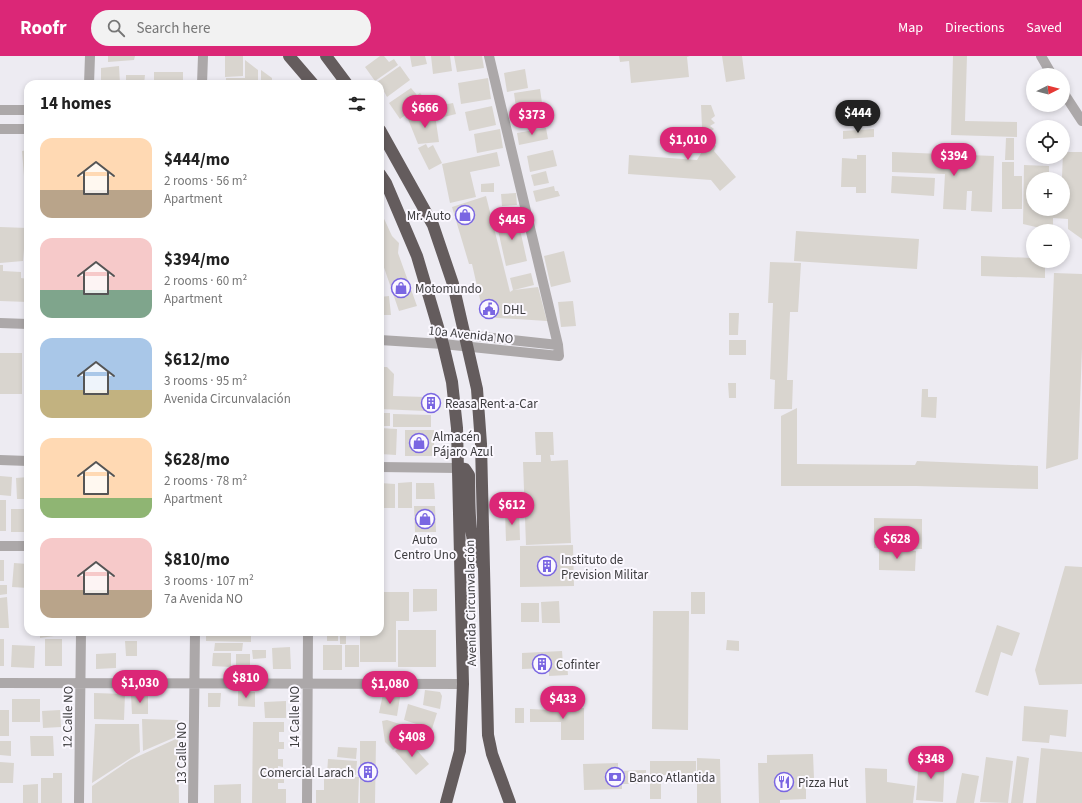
<!DOCTYPE html>
<html lang="en">
<head>
<meta charset="utf-8">
<style>
  :root { --surface:#fff; --page:#f2f2f2; --text:#222; --muted:#767676; --accent:#db2777 }
  body { margin:0; font-family:"Source Sans 3",sans-serif; background:var(--page); color:var(--text); height:100vh; display:flex; flex-direction:column; font-size:15px; white-space:nowrap }
  * { box-sizing:border-box; margin:0 }
  p { font-size:13px; color:var(--muted) }
  .icon { flex:none; width:22px; height:22px; fill:none; stroke:currentColor; stroke-width:2; stroke-linecap:round; stroke-linejoin:round }
  .map { position:relative; flex:1; overflow:hidden }
  .drawer { position:absolute; left:24px; top:24px; width:360px; height:556px; display:flex; flex-direction:column; background:var(--surface); border-radius:12px; box-shadow:0 2px 6px #0003 }
  .drawer>* { flex:none }
  .needle { width:26px; rotate:84deg }
  .buttons { position:absolute; left:1026px; top:12px; display:grid; gap:8px }
  .buttons a { display:grid; place-items:center; width:44px; height:44px; border-radius:50%; background:var(--surface); box-shadow:0 2px 6px #0003; font-size:20px }
  .price { position:absolute; translate:-50% -34px; padding:0 9px; border-radius:14px; background:var(--accent); color:#fff; font-size:13px; line-height:26px; filter:drop-shadow(0 1px 2px #0008) }
  .price::after { content:''; position:absolute; left:50%; top:24px; width:12px; height:9px; margin-left:-6px; background:inherit; clip-path:polygon(0 0,100% 0,50% 100%) }
  .price.active { background:#222; color:#fff }
  ul { padding:0; list-style:none }
  li { display:flex; align-items:center; gap:12px; height:100px; padding:0 16px }
  li span { display:grid; place-items:center; flex:none; width:112px; height:80px; border-radius:12px; color:#555 }
  li>.icon { margin-inline-start:auto }
  span .icon { width:48px; height:48px; fill:#fffc; stroke-width:1 }
  li b { font-size:17px }
  h2 { display:flex; justify-content:space-between; align-items:center; height:48px; padding:0 16px; font-size:17px }
  header { display:flex; align-items:center; gap:24px; box-sizing:border-box; height:56px; padding:0 20px; background:var(--accent); color:#fff }
  header strong { font-size:19px }
  nav { display:flex; gap:22px; margin-inline-start:auto; font-size:14px }
  .search { width:280px; height:36px; background:var(--page); display:flex; align-items:center; gap:10px; box-sizing:border-box; padding:0 14px; border-radius:22px; color:var(--muted); font-size:15px }
  .map>svg:first-child { display:block }
</style>
</head>
<body>
<header>
<strong>Roofr</strong>
<div class="search"><svg class="icon" aria-label="search" viewBox="0 0 24 24"><circle cx="10" cy="10" r="6"/><path d="M15 15l6 6"/></svg>Search here</div>
<nav><a>Map</a><a>Directions</a><a>Saved</a></nav>
</header>
<div class="map">
<svg width="1082" height="747" viewBox="0 0 1082 747">
  <rect width="100%" height="100%" fill="#edebf2"/>
  <path fill="#d9d5cf" fill-rule="evenodd" d="M108 0H135L134 4 108 6Z
    M225 0H243V20L225 21Z
    M380 0H384L389 6 394 3 398 9 375 25 365 11Z
    M410 0H425L427 8 412 11Z
    M431 0H450L452 15 433 18Z
    M454 0H482L484 12 457 16Z
    M619 0H690L687 1 689 21 631 27 629 5 620 6Z
    M722 0H742L745 23 726 26Z
    M953 0H967L965 65 1017 66V81L951 79Z
    M245 4 258 14V28H226V22H245Z
    M119 10 120 28H101V12Z
    M400 10 410 24 387 41 380 28 377 26Z
    M525 13 528 32 507 36 504 17Z
    M261 14 272 22V28H261Z
    M154 16H183V28H154Z
    M126 19H145L144 28H126Z
    M488 22 491 43 461 48 458 27Z
    M411 32 417 39 420 37 426 44 400 63 389 47Z
    M540 33 543 54 517 59 514 37Z
    M453 47 456 58 440 62 437 50Z
    M701 49H711L715 60 711 63 715 67 710 70 714 73 710 76 713 80 710 84 716 90 714 95 736 121 720 135 711 124 628 118 629 99 697 104 703 94Z
    M492 50 496 69 469 75 465 56Z
    M435 59 439 86 418 88 408 63Z
    M546 72 548 83 519 89 517 77Z
    M500 73 503 92 477 97 474 78Z
    M874 73V81L843 83V75Z
    M1006 82H1014V104H1005Z
    M426 88 428 92 433 89 442 107 429 114 418 92Z
    M28 94V120H24L22 95Z
    M553 94 557 110 530 116 527 100Z
    M497 96 500 110 470 116 476 141 450 147 442 108Z
    M892 96 994 100 992 156 971 155 972 135H967L966 154 943 153 945 118 892 116Z
    M1063 96H1082V183L1068 173V163L1053 162V175L1023 168 1024 109 1049 110V121H1062ZM1033 123H1063V153H1033Z
    M857 99H866V137H856V131H841L842 102 857 103Z
    M1002 106H1014V120H1022V153H1002Z
    M546 115 549 127 534 130 531 119Z
    M892 120 935 122 934 140 891 137Z
    M494 127V136H481V128Z
    M554 130 555 135H558L560 140 536 146 533 135Z
    M516 137 517 149 502 150 501 138Z
    M486 140 510 236 513 234 510 222 531 217 534 229 514 234 538 231 547 265 484 261 472 208H469L452 151Z
    M380 154 392 180 399 187 398 197 417 250 399 255 380 200Z
    M517 160 527 205 506 210 496 165Z
    M0 171 28 172V193H24L23 205 0 207Z
    M796 175 919 183 917 213 794 205Z
    M564 195 571 226 551 231 544 200Z
    M981 200 1033 202V205H1045V222L981 220Z
    M770 206 801 207 798 256H790L787 324H793L792 353H774L775 324 770 323 773 247H768Z
    M0 209H3V215L21 216V222L28 223V246L0 245Z
    M1054 217 1082 218V292L1078 403 1046 413Z
    M389 240 391 259H380V241Z
    M573 245 576 270 561 271 558 246Z
    M729 257H739L738 279H729Z
    M729 284H746V299H729Z
    M0 297H22V338H0Z
    M380 311H387L394 318 393 340 426 341 425 355 380 353Z
    M728 327H736V342H729Z
    M922 333H928V341H937L936 362 921 361Z
    M429 338H435V350H429L427 344Z
    M797 352V408L915 409 917 405 1038 410V433L916 430H781V360Z
    M380 357H390V370H380Z
    M393 358 431 359V371H393Z
    M380 372 397 373 396 399 380 398Z
    M405 374H434V400H405Z
    M535 376H553L554 399H550L551 405 568 404 571 487 526 489 523 406H541V399H536Z
    M0 420 12 421 11 440 0 439Z
    M28 421V443H17L16 422Z
    M412 426V452H398V427Z
    M380 427 395 428V452H380Z
    M416 427H434L435 443H416Z
    M0 444H6V475H0Z
    M414 450H435L436 476H415Z
    M11 453H28V476H11Z
    M519 455 520 484 506 485 505 456Z
    M874 462 922 463V493L874 492Z
    M380 481H384V503H380Z
    M573 489 574 530 520 531V490Z
    M879 494 916 495 915 515 879 514Z
    M0 504H4V525H0Z
    M380 505H384V533H380Z
    M14 507 28 508V532L12 531Z
    M1065 510 1082 511V628L1039 629 1035 614Z
    M0 529H7V538L0 539Z
    M413 533H437V555L413 556Z
    M380 536H409V565H396V606H360V576H380Z
    M691 536H705V558H691Z
    M7 541 9 572H0V542Z
    M559 545 560 567H542L541 546Z
    M521 547H539V566H521Z
    M653 555H689L688 674 652 673Z
    M997 569 1020 577 1012 600 1001 596 988 640 975 636Z
    M398 574H436V611H398Z
    M40 576H61V579L40 582Z
    M206 576H251V586L206 585Z
    M327 579 338 580V585H327Z
    M340 579 346 580V588H340Z
    M0 583H4V610H0Z
    M45 583H62V610H45Z
    M727 584 739 585V595L726 594Z
    M125 585H137V600H126Z
    M215 587H243L242 595H214Z
    M12 589 35 590 34 612 11 611Z
    M323 589H342V614H323Z
    M345 589H359V611H345Z
    M290 591 291 613H273L272 592Z
    M252 594H266V602L253 603Z
    M562 595 563 608H567L568 619 549 620V612L522 613V597Z
    M116 597V612L96 613V598Z
    M213 597H231V611L212 610Z
    M236 598H250V613L236 612Z
    M425 634 440 636 442 640 440 653 423 649Z
    M238 635 255 636V651L238 650Z
    M94 637 125 638 124 664 94 663Z
    M208 637H221L220 651H208Z
    M383 638 400 641 397 660 379 657Z
    M131 639H148V658H132Z
    M12 643H40V666H12Z
    M550 643H559V651L584 652V684H561V666H530V653L550 654Z
    M286 645V662H265L264 646Z
    M408 648 437 657 432 673 404 664Z
    M1024 650 1068 654 1066 681 1050 679 1049 687 1022 685Z
    M515 652H524V667H515Z
    M0 654H9V680H0Z
    M60 654 61 671 43 672 42 655Z
    M142 663 178 664V680L143 695Z
    M387 664 403 669 412 679 393 694 385 686 382 665Z
    M253 666H284V676H279V686H284V693H278V703H283V711L278 710V720H284V727H278V733H286V747H252Z
    M95 668H139L140 696 92 727Z
    M30 680H53L54 700H31Z
    M178 682 179 747H92V730L130 704Z
    M408 684 429 708 416 719 395 695Z
    M0 685H11V700L0 699Z
    M360 685H376L375 747H360Z
    M338 691 357 692 356 703 337 701Z
    M1041 692 1082 696V747H1036Z
    M813 698 814 722 806 731V743L780 744V747H759L758 707H767V699Z
    M1017 700 1029 702 1023 747H1011Z
    M986 701 1013 705 1008 747 980 746Z
    M697 702 720 703 721 747H697Z
    M328 703 357 705 356 719 327 718Z
    M919 703 945 704 943 746 916 744Z
    M650 705H696V719H661V743H650Z
    M0 706 14 707 13 727H0Z
    M618 707V715L646 714V728H622V733L584 734 583 708Z
    M865 712 887 713V726L915 730 913 747H866Z
    M53 717H62V747H41V722H53Z
    M962 717 979 720 974 747H956Z
    M324 720 359 721 358 747H316V734H324Z
    M38 728V747H23V729Z
    M241 728V747H214V729Z"/>
  <g fill="none" stroke-linecap="round" stroke-linejoin="round">
    <path stroke="#aca8a9" stroke-width="10" d="M1041 0 1052 19
      M89 28 90 0
      M202 28 203 0
      M1063 36 1082 65
      M0 54H28
      M0 73H28
      M0 267 28 268
      M465 279 558 289
      M380 284 443 288 559 300 558 289 489 0
      M0 404 28 405
      M380 411 458 412
      M0 490H28
      M0 627 463 628
      M79 747 81 576
      M193 747 195 576
      M307 747 308 576"/>
    <path stroke="#645c5d" stroke-width="12" d="M289 0 313 28
      M326 0 347 28
      M380 74 433 169 453 228 477 333 481 388 488 679 492 698 510 747
      M380 118 386 127 417 200 443 288 452 326 457 372 463 628 460 695 446 747
      M458 412 465 413 469 419C470 449 467 480 481 507"/>
  </g>
  <defs>
    <symbol id="shop-ring" viewBox="-11 -11 22 22"><circle r="9.5" fill="#fbf8ff" stroke="#7a66e2" stroke-width="1.5"/><path d="M-5-2.5h2.3a2.7 3.5 0 0 1 5.4 0H5L5.5 6h-11ZM-1.5-2.5h3a1.5 2.3 0 0 0-3 0Z" fill="#7a66e2"/></symbol>
    <symbol id="civic-ring" viewBox="-11 -11 22 22"><circle r="9.5" fill="#fbf8ff" stroke="#7a66e2" stroke-width="1.5"/><path d="M-.6-6.5H3V-4.5H.6V-3L4-1V1h2V6H-6V1h2V-1L-.6-3ZM-1.2 2.5V6h2.4V2.5Z" fill="#7a66e2"/></symbol>
    <symbol id="building-ring" viewBox="-11 -11 22 22"><circle r="9.5" fill="#fbf8ff" stroke="#7a66e2" stroke-width="1.5"/><path d="M-4-6H4V6H1V3H-1V6H-4ZM-2.5-4.3h1.7v1.8h-1.7ZM.8-4.3h1.7v1.8H.8ZM-2.5-1h1.7V.8h-1.7ZM.8-1h1.7V.8H.8Z" fill="#7a66e2"/></symbol>
    <symbol id="bank-ring" viewBox="-11 -11 22 22"><circle r="9.5" fill="#fbf8ff" stroke="#7a66e2" stroke-width="1.5"/><path d="M-6-4H6V4H-6ZM0-2.3a2.3 2.3 0 1 0 0 4.6a2.3 2.3 0 1 0 0-4.6Z" fill="#7a66e2"/></symbol>
    <symbol id="restaurant-ring" viewBox="-11 -11 22 22"><circle r="9.5" fill="#fbf8ff" stroke="#7a66e2" stroke-width="1.5"/><path d="M-5-6h1v4h1v-4h1v4h1v-4h1v5L-1.5 .5V6h-2V.5L-5-1ZM5-6V6H3V1.5H1.5Q1.5-4 5-6Z" fill="#7a66e2"/></symbol>
  </defs>
  <g fill-rule="evenodd">
    <use href="#shop-ring" x="454" y="148" width="22" height="22"/>
    <use href="#shop-ring" x="390" y="221" width="22" height="22"/>
    <use href="#civic-ring" x="478" y="242" width="22" height="22"/>
    <use href="#building-ring" x="420" y="336" width="22" height="22"/>
    <use href="#shop-ring" x="408" y="376" width="22" height="22"/>
    <use href="#shop-ring" x="414" y="452" width="22" height="22"/>
    <use href="#building-ring" x="536" y="499" width="22" height="22"/>
    <use href="#building-ring" x="531" y="597" width="22" height="22"/>
    <use href="#building-ring" x="357" y="705" width="22" height="22"/>
    <use href="#bank-ring" x="604" y="710" width="22" height="22"/>
    <use href="#restaurant-ring" x="773" y="715" width="22" height="22"/>
  </g>
  <g text-anchor="middle" stroke-width="4" stroke-linejoin="round" paint-order="stroke">
    <g font-size="13" fill="#3d3c3f" stroke="#fbf8ff" text-anchor="start">
      <text x="451" y="164" text-anchor="end">Mr. Auto</text>
      <text x="415" y="237">Motomundo</text>
      <text x="503" y="258">DHL</text>
      <text x="445" y="352">Reasa Rent-a-Car</text>
      <text x="433" y="385">Almacén<tspan x="433" dy="15">Pájaro Azul</tspan></text>
      <text x="425" y="488" text-anchor="middle">Auto<tspan x="425" dy="15">Centro Uno</tspan></text>
      <text x="561" y="508">Instituto de<tspan x="561" dy="15">Prevision Militar</tspan></text>
      <text x="556" y="613">Cofinter</text>
      <text x="354" y="721" text-anchor="end">Comercial Larach</text>
      <text x="629" y="726">Banco Atlantida</text>
      <text x="798" y="731">Pizza Hut</text>
    </g>
    <g font-size="13" fill="#3d3c3f" stroke="#fbf8ff">
      <text transform="translate(471 278) rotate(6)" y="5">10a Avenida NO</text>
      <text transform="translate(470 547) rotate(-91)" y="5">Avenida Circunvalación</text>
      <text transform="translate(67 661) rotate(-89)" y="5">12 Calle NO</text>
      <text transform="translate(294 661) rotate(-90)" y="5">14 Calle NO</text>
      <text transform="translate(181 697) rotate(-90)" y="5">13 Calle NO</text>
    </g>
  </g>
</svg>
<div class="buttons">
<a><svg class="needle" viewBox="-14 -14 28 28"><path d="M0-13l5 13h-10z" fill="#e53935"/><path d="M0 13l5-13h-10z" fill="#767676"/></svg></a>
<a><svg class="icon" aria-label="locate" viewBox="0 0 24 24"><circle cx="12" cy="12" r="6"/><path d="M12 2v4M12 18v4M2 12h4M18 12h4"/></svg></a>
<a>+</a>
<a>−</a>
</div>
<b class="price" style="left:425px;top:73px">$666</b>
<b class="price active" style="left:858px;top:78px">$444</b>
<b class="price" style="left:532px;top:80px">$373</b>
<b class="price" style="left:688px;top:105px">$1,010</b>
<b class="price" style="left:954px;top:121px">$394</b>
<b class="price" style="left:512px;top:185px">$445</b>
<b class="price" style="left:512px;top:470px">$612</b>
<b class="price" style="left:897px;top:504px">$628</b>
<b class="price" style="left:246px;top:643px">$810</b>
<b class="price" style="left:140px;top:648px">$1,030</b>
<b class="price" style="left:390px;top:649px">$1,080</b>
<b class="price" style="left:563px;top:664px">$433</b>
<b class="price" style="left:412px;top:702px">$408</b>
<b class="price" style="left:931px;top:724px">$348</b>
<section class="drawer">
<h2>14 homes<svg class="icon" aria-label="filters" viewBox="0 0 24 24"><path d="M4 7h16M4 17h16"/><circle cx="9" cy="7" r="2"/><circle cx="15" cy="17" r="2"/></svg></h2>
<ul>
<li><span style="background:linear-gradient(#ffd9b3 65%,#b9a48a 0)"><svg class="icon" aria-label="home" viewBox="0 0 24 24"><path d="M3 11l9-7 9 7M6 9v11h12V9"/></svg></span><div><b>$444/mo</b><p>2 rooms · 56 m²</p><p>Apartment</p></div></li>
<li><span style="background:linear-gradient(#f6c9c9 65%,#7fa58c 0)"><svg class="icon" aria-label="home" viewBox="0 0 24 24"><path d="M3 11l9-7 9 7M6 9v11h12V9"/></svg></span><div><b>$394/mo</b><p>2 rooms · 60 m²</p><p>Apartment</p></div></li>
<li><span style="background:linear-gradient(#a9c7e8 65%,#c2b280 0)"><svg class="icon" aria-label="home" viewBox="0 0 24 24"><path d="M3 11l9-7 9 7M6 9v11h12V9"/></svg></span><div><b>$612/mo</b><p>3 rooms · 95 m²</p><p>Avenida Circunvalación</p></div></li>
<li><span style="background:linear-gradient(#ffd9b3 75%,#8fb573 0)"><svg class="icon" aria-label="home" viewBox="0 0 24 24"><path d="M3 11l9-7 9 7M6 9v11h12V9"/></svg></span><div><b>$628/mo</b><p>2 rooms · 78 m²</p><p>Apartment</p></div></li>
<li><span style="background:linear-gradient(#f6c9c9 65%,#b9a48a 0)"><svg class="icon" aria-label="home" viewBox="0 0 24 24"><path d="M3 11l9-7 9 7M6 9v11h12V9"/></svg></span><div><b>$810/mo</b><p>3 rooms · 107 m²</p><p>7a Avenida NO</p></div></li>
</ul>
</section>
</div>
</body>
</html>
